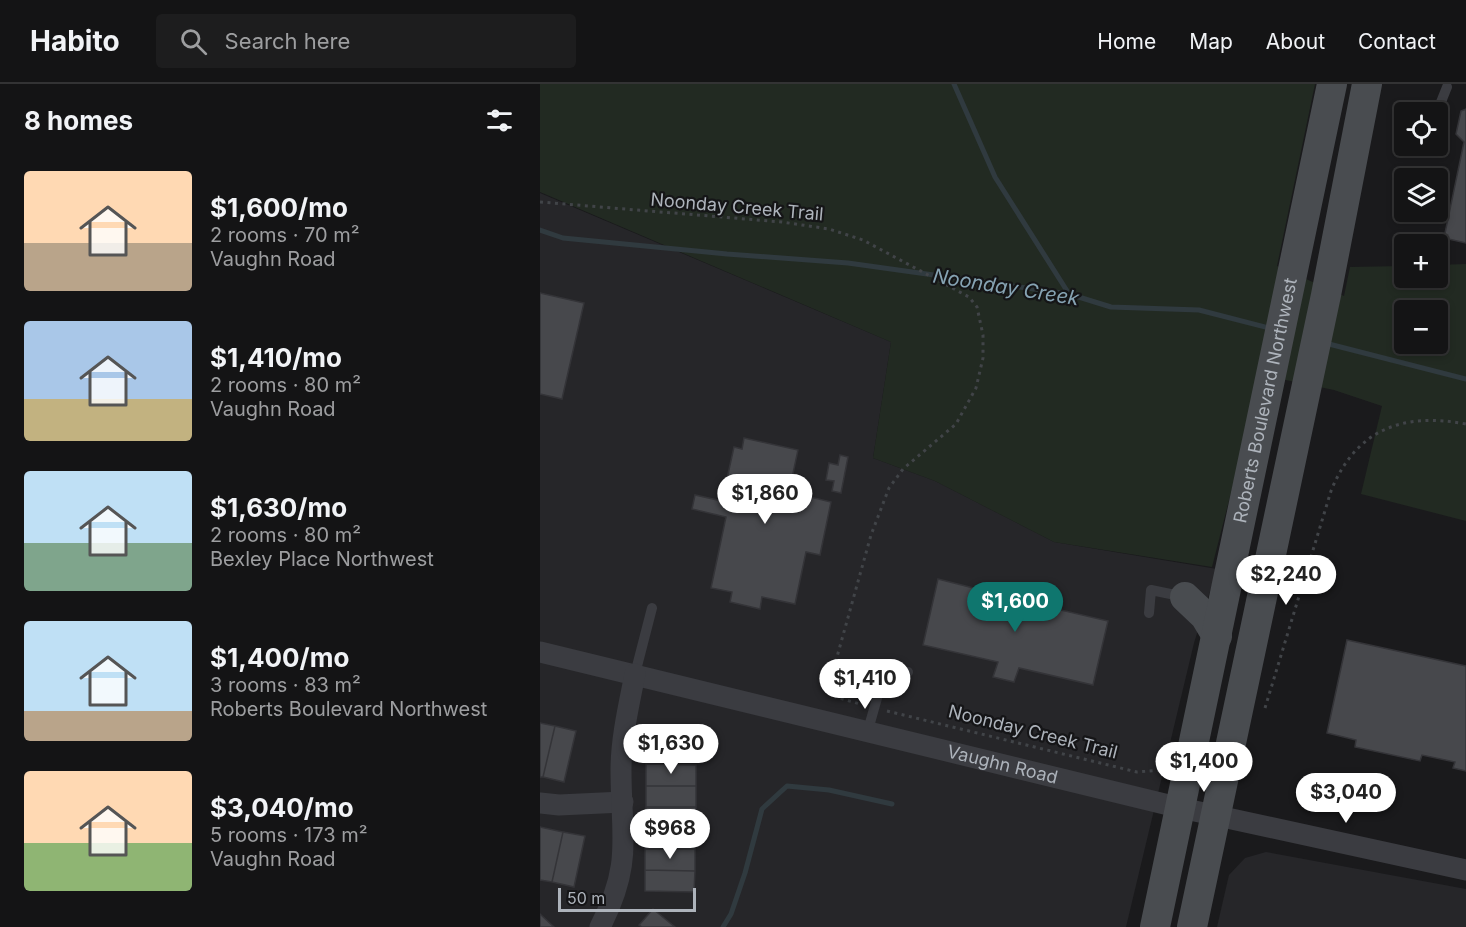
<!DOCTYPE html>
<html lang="en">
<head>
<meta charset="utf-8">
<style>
  :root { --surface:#141415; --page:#1d1d1e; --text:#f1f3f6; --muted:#9d9ea0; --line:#333334; --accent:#0f766e }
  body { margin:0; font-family:Inter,sans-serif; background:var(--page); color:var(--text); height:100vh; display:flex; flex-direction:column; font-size:22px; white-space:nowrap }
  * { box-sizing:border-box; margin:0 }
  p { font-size:20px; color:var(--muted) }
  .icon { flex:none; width:33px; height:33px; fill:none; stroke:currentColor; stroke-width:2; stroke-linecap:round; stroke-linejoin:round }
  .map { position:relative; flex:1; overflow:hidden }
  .side { display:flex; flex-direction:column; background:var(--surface); width:540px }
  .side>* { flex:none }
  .tools { position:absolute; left:854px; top:18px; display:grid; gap:12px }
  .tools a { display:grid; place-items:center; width:54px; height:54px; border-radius:6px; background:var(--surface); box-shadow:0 3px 9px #0003,0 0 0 2px var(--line); font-size:30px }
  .scale { position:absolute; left:18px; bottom:15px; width:138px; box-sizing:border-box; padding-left:6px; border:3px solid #adb3bb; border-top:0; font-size:16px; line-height:21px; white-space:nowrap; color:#adb3bb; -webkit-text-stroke:4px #151517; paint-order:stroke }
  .price { position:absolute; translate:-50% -51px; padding:0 14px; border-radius:21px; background:#fff; color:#222; font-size:20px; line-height:39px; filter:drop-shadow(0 2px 3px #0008) }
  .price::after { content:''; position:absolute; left:50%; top:36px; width:18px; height:14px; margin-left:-9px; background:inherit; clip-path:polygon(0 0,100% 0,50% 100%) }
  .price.on { background:var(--accent); color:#fff }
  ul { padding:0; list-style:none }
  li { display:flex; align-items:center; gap:18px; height:150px; padding:0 24px }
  li span { display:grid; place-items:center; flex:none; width:168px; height:120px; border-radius:6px; color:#555 }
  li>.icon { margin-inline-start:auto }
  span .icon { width:72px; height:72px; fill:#fffc; stroke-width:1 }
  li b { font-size:26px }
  h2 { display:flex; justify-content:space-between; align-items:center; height:72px; padding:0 24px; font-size:26px }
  header { display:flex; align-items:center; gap:36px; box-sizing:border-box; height:84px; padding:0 30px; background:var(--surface); border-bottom:2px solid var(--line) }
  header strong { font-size:28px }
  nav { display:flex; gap:33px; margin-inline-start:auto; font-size:21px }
  .search { width:420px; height:54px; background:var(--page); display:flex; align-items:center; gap:15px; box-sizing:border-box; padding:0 21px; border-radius:6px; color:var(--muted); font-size:22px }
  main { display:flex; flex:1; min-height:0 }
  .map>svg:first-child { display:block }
</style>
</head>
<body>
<header>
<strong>Habito</strong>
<div class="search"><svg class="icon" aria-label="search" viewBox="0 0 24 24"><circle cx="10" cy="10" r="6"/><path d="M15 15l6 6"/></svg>Search here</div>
<nav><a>Home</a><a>Map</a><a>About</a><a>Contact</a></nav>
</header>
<main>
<section class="side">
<h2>8 homes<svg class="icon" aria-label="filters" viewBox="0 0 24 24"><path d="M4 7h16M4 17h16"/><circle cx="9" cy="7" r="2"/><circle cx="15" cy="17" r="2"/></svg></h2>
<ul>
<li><span style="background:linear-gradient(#ffd9b3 60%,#b9a48a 0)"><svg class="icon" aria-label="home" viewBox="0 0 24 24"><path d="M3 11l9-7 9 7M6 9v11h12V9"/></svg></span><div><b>$1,600/mo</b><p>2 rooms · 70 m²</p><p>Vaughn Road</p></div></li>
<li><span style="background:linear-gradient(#a9c7e8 65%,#c2b280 0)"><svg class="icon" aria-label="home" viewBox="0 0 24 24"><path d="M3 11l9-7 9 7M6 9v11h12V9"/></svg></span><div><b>$1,410/mo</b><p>2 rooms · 80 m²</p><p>Vaughn Road</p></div></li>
<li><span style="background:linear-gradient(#bfe0f5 60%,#7fa58c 0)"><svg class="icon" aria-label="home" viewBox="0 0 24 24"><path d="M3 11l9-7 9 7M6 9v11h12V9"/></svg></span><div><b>$1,630/mo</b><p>2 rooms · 80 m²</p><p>Bexley Place Northwest</p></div></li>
<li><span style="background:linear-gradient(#bfe0f5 75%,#b9a48a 0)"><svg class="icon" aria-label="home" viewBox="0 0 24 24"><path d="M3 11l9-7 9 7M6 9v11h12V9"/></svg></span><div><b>$1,400/mo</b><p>3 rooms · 83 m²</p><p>Roberts Boulevard Northwest</p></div></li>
<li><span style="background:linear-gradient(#ffd9b3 60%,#8fb573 0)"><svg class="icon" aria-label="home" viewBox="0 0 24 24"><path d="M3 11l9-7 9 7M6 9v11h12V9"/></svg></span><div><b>$3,040/mo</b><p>5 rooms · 173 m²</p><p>Vaughn Road</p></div></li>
</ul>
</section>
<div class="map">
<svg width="926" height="843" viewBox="0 0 926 843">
  <rect width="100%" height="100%" fill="#1a1a1c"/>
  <path fill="#262629" d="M0 109 351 258 333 374 395 397 514 458 677 485 654 559 586 843H0Z
    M726 768 926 805V843H677L689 791 705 774Z"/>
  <path fill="#222a22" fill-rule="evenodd" d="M0 0H775L737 182 804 212 810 183 864 182V194H897V181L926 180V437L821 410 842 322 794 306 721 291 672 483 514 458 395 397 333 374 351 258 0 108ZM864 226H897V260H864Z"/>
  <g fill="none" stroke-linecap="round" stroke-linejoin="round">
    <path stroke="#303a3f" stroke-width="5" d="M414 0 455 93 529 210
      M0 146 23 154 187 170 308 179 529 210 571 223 659 226 733 245
      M785 259 926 295
      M183 843 191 830 205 789 222 725 247 702 289 706 352 720"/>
  </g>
  <path fill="#47484c" stroke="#343438" stroke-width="1.5" d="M926 25V159L904 154 924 58 916 50 921 27Z
    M0 209 44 219 22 315 0 310Z
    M204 354 258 366 252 394 269 398 266 412 291 418 280 471 266 468 255 520 222 513 220 525 190 518 192 508 171 504 186 433 152 425 155 411 182 417 194 363 202 365Z
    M300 371 308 373 301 409 292 407 294 397 286 396 289 379 298 381Z
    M398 495 473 514 475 500 498 505 495 520 568 537 553 601 479 584 474 598 453 593 458 578 383 561Z
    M807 556 926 582V687L913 684 915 678 882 671 880 677 815 663 816 656 787 649Z
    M0 639 15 642 3 693H0Z
    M15 642 36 647 24 698 3 693Z
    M106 680 156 681V702H106Z
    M106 702H156V723H106Z
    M106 723H156L155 744H106Z
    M0 743 23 748 12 798 0 796Z
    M106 744H155V765H105Z
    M23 748 45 752 34 803 12 798Z
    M105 765H155V787L105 786Z
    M105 786 155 787 154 808 105 807Z
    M113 825 135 843H102L99 841Z
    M0 830 14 843H0Z"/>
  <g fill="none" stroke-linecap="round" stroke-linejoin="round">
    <path stroke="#414448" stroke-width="3" stroke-dasharray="3 4.5" stroke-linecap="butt" d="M0 118 242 138 289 145 323 156 429 213 437 223 443 251V274L436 304 416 340 363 385 349 404 331 451 290 598 296 613 320 620
      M725 624 791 407C816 345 863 328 926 340
      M347 627 597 688 623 686"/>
    <path stroke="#3b3c41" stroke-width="10" d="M897 28 907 3
      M609 529 611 506 645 513
      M95 590 112 524
      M328 646 345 586 368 588"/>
    <g stroke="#3b3c41" stroke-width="21">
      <path id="s1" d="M0 568 641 724 926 786"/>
      <path d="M0 719 19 721 83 718"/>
      <path d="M60 843C93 779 81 753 81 686 81 654 89 621 95 590"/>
    </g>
    <g stroke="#494c50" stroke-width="30">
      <path d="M645 513 665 532 677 552"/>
      <path id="s2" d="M615 843 792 0"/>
      <path d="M652 843 786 211 827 0"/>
    </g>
  </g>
  <g text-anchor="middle" stroke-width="4.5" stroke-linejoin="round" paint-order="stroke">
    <g font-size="18" fill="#adb3bb" stroke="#151517">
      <text transform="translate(197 123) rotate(5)" y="6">Noonday Creek Trail</text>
      <text dy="6" stroke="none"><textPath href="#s2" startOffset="538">Roberts Boulevard Northwest</textPath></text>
      <text transform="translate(493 648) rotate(14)" y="6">Noonday Creek Trail</text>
      <text dy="6" stroke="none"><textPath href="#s1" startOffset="476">Vaughn Road</textPath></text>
    </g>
    <g font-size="20" font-style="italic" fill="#86a3b3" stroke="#151517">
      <text transform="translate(466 203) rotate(9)" y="7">Noonday Creek</text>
    </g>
  </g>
</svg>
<div class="tools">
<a><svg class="icon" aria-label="locate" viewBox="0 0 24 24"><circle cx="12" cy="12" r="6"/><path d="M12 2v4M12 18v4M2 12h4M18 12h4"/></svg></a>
<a><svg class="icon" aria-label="layers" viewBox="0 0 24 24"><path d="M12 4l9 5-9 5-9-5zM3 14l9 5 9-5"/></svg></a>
<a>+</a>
<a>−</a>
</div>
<div class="scale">50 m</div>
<b class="price" style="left:225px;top:441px">$1,860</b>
<b class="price" style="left:746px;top:522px">$2,240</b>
<b class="price on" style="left:475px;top:549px">$1,600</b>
<b class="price" style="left:325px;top:626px">$1,410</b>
<b class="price" style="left:131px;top:691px">$1,630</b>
<b class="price" style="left:664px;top:709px">$1,400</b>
<b class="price" style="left:806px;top:740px">$3,040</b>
<b class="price" style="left:130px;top:776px">$968</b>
</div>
</main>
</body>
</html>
